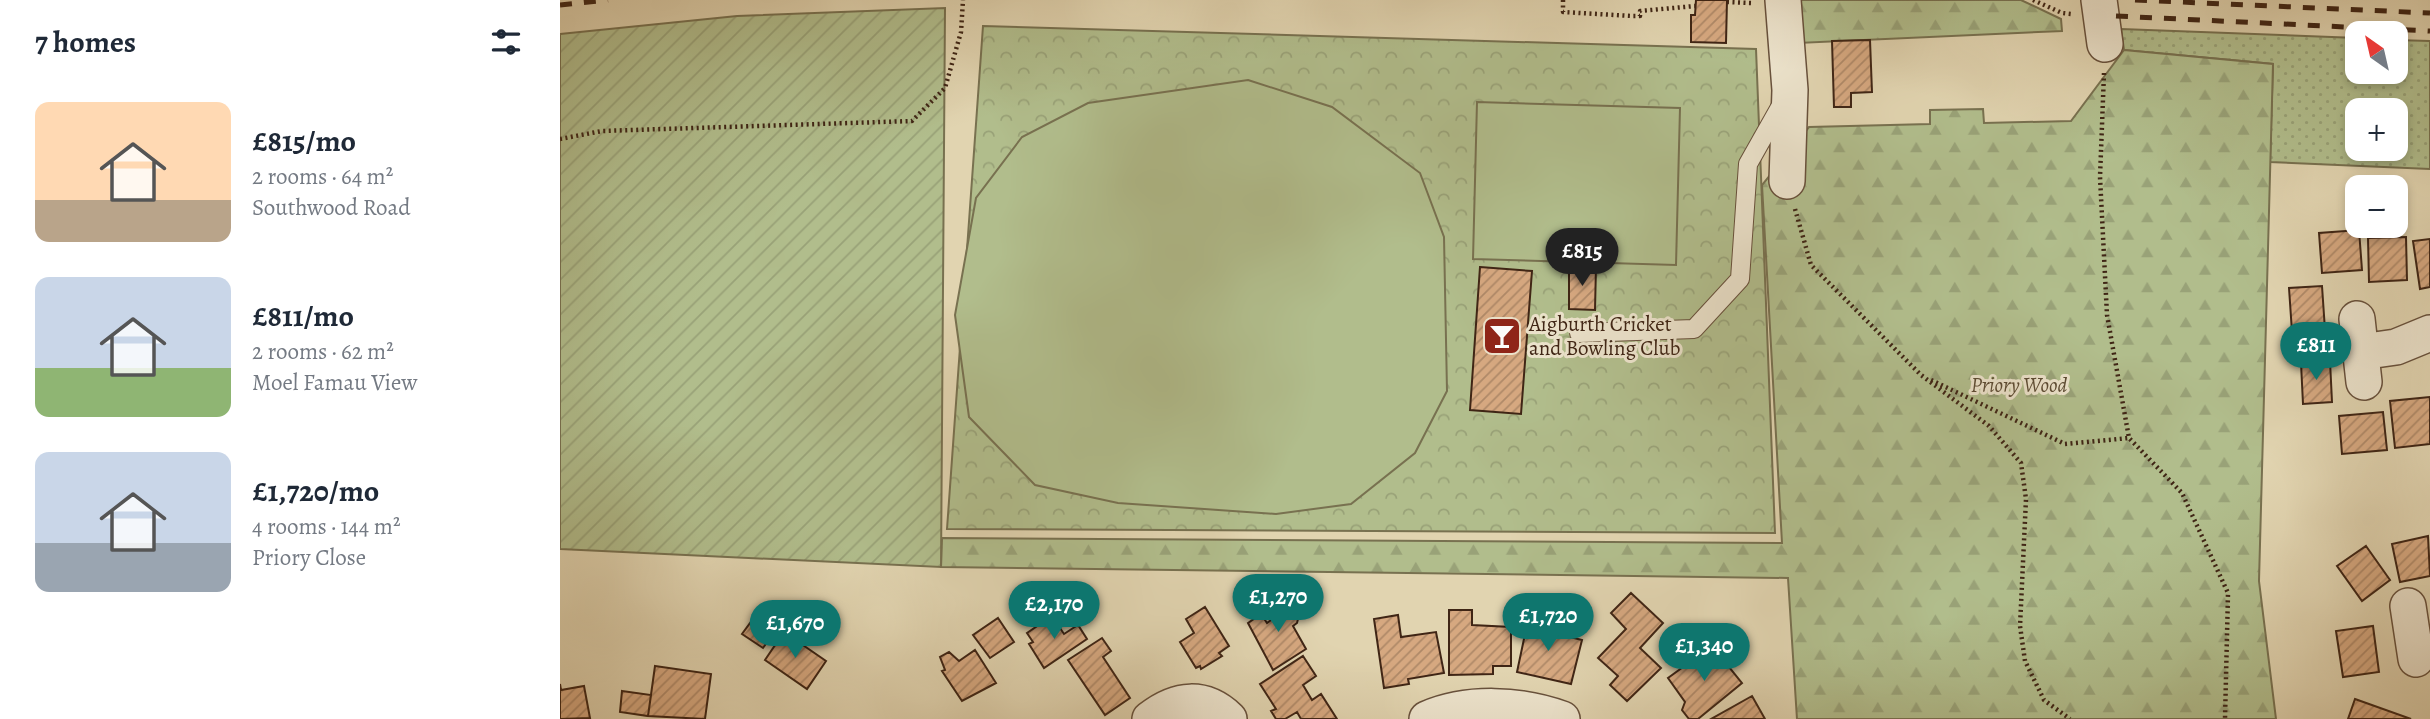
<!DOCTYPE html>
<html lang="en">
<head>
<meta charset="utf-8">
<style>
  :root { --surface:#fff; --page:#f2f2f3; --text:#1f2937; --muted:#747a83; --accent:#0f766e }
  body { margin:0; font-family:Alegreya,serif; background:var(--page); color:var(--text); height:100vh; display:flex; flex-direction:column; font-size:26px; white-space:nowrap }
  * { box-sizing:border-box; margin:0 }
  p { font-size:23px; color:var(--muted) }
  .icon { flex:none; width:38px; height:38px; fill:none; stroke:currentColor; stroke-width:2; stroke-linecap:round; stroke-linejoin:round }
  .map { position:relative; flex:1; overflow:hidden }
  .panel { display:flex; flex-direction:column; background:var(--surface); width:560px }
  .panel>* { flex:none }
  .needle { width:46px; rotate:326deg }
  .fabs { position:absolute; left:1785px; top:21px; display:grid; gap:14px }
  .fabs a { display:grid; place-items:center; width:63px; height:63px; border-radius:14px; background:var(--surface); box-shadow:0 4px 10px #0003; font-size:35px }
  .price { position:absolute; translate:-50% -60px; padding:0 16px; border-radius:24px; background:var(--accent); color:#fff; font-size:23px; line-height:46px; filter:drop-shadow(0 2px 4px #0008) }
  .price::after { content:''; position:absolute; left:50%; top:42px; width:21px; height:16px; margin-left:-10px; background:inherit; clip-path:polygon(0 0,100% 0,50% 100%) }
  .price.current { background:#222; color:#fff }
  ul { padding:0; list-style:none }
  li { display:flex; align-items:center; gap:21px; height:175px; padding:0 35px }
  li span { display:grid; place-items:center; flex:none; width:196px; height:140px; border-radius:14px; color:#555 }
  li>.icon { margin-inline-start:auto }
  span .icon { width:84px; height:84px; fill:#fffc; stroke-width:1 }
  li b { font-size:30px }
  h2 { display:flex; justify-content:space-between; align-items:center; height:84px; padding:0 35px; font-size:30px }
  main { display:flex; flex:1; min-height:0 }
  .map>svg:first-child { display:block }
</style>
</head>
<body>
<main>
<section class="panel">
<h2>7 homes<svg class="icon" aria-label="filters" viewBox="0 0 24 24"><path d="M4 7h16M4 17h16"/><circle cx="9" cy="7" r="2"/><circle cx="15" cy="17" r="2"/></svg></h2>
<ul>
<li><span style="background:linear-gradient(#ffd9b3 70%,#b9a48a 0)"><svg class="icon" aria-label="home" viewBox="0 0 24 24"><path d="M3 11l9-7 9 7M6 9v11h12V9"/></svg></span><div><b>£815/mo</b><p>2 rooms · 64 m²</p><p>Southwood Road</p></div></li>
<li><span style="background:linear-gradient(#c9d6e8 65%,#8fb573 0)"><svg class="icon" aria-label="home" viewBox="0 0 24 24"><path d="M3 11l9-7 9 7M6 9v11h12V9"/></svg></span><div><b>£811/mo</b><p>2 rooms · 62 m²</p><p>Moel Famau View</p></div></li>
<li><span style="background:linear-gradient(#c9d6e8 65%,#9aa5b1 0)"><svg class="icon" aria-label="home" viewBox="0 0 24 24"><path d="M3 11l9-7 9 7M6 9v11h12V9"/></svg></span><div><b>£1,720/mo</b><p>4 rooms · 144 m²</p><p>Priory Close</p></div></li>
</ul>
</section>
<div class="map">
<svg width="1870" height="719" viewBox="0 0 1870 719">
  <defs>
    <pattern id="grass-dots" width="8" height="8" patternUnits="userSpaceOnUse" patternTransform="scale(1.75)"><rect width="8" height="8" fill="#b1bd8c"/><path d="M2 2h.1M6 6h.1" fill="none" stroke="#99a278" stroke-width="1.8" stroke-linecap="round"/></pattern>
    <pattern id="forest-firs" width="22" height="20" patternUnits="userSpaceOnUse" patternTransform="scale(1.75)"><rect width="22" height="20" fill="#b1bd8c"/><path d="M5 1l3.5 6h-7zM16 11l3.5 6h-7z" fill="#99a278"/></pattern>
    <pattern id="park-crowns" width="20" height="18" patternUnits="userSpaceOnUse" patternTransform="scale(1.75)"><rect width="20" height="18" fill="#b1bd8c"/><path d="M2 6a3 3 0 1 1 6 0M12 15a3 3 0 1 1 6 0" fill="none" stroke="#99a278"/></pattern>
    <pattern id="garden-furrows" width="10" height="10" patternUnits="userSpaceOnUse" patternTransform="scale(1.75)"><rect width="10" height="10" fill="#b1bd8c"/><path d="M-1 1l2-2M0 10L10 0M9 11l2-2" fill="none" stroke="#99a278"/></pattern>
    <pattern id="building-hatch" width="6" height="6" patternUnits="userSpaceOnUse" patternTransform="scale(1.75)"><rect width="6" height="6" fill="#d6a880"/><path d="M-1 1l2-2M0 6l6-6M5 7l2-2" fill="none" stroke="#af8968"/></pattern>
  </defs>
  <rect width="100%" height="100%" fill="#e1d4b0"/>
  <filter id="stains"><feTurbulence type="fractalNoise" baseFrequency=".00286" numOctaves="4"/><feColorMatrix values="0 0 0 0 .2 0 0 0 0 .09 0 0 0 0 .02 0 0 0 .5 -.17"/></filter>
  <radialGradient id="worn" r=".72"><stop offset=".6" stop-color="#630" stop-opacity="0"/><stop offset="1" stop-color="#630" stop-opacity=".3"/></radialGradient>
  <path fill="url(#grass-dots)" stroke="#787150" stroke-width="2" fill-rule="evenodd" d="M1561 29 1797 38V72H1836V40L1870 41V169L1710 162 1713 64 1564 50ZM1797 110H1836V149H1797Z"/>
  <path fill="url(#forest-firs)" stroke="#787150" stroke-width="2" d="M1238 0H1461L1501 19 1502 31 1238 43Z
    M1564 50 1713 64 1699 581 1716 719H1237L1228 578 381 567 382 538 1222 543 1202 185 1249 127 1370 124V110L1423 109 1424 123 1511 121Z"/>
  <path fill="url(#park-crowns)" stroke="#787150" stroke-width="2" d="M423 26 1196 49 1215 533 387 529Z"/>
  <path fill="url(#garden-furrows)" stroke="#787150" stroke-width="2" d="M385 8 381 567 0 549V34L177 16Z"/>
  <path fill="#b1bd8c" stroke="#787150" stroke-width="2" d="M688 80 772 107 860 173 884 237 887 391 855 453 791 504 716 514 558 503 475 485 409 417 395 315 416 198 462 137 528 103Z
    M917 102 1120 108 1116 265 913 259Z"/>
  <path fill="url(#building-hatch)" stroke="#3f2515" stroke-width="2" d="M1136 0H1167L1166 43 1131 42V15H1135Z
    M1310 40 1312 92 1291 93V107H1274L1272 41Z
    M1799 230 1802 270 1762 273 1759 233Z
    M1846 237 1847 280 1809 282 1808 238Z
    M1870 239V287L1860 289 1853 241Z
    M1009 266H1036L1035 310 1009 309Z
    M920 267 972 271 961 414 910 410Z
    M1762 286 1765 330 1732 332 1729 288Z
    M1770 361 1772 402 1743 404 1741 363Z
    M1870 397V444L1835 448 1830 401Z
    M1823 412 1827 450 1782 454 1779 416Z
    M1868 536 1870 576 1840 582 1832 544Z
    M1806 546 1830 580 1802 601 1777 566Z
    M1071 593 1103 623 1080 648 1101 668 1067 701 1050 685 1058 676 1038 658 1066 629 1051 613Z
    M723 599 739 615 737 623 733 626 746 649 713 670 688 623 701 614 707 623 711 620 704 611Z
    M645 607 669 646 659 653 662 656 641 669 640 666 636 668 620 642 634 633 626 619Z
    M889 610H912V625L951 627V666H933V674L889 675Z
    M838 615 841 637 876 632 884 673 848 679 849 684 824 688 814 619Z
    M492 616 504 634 518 625 527 639 484 668 469 644 473 642 467 633Z
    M438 618 454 642 430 658 413 635Z
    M193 619 213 634 203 648 182 634Z
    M968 620 996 623 994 633 1022 640 1011 684 957 672Z
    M1813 626 1819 672 1783 677 1776 631Z
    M224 632 266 661 247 689 205 660Z
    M542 638 551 651 543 657 570 698 545 715 508 660Z
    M1152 646 1182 683 1138 719H1129L1122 710 1125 702 1108 678Z
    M415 650 436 683 402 701 382 671 385 670 380 657 389 652 399 661Z
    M743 656 756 676 743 685 752 700 761 694 777 719H741L737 712 725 719H716L711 711 716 709 700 684Z
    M95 666 151 674 145 719 88 716Z
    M0 684 1 690 24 686 30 718 0 719Z
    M62 691 91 695 88 716 60 712Z
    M1192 696 1205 719H1151Z
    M1795 699 1851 719H1788Z"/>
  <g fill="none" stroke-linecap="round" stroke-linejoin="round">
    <defs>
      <path id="lane" d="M1019 333 1134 329 1180 279 1188 164 1223 102"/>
      <path id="street" d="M1223 0 1230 90 1227 181
        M1539 0 1545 44
        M1797 319 1804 382
        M1801 352 1836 347 1870 333
        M1848 606 1856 659
        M590 719C617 698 644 695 669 719
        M867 719C908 701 961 704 1002 719"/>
    </defs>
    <use href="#lane" stroke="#68513c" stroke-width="20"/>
    <use href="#street" stroke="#68513c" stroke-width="38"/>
    <path stroke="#3f2515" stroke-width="4.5" stroke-dasharray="2 3.5" stroke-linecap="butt" d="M1003 0V12L1072 16H1080V11L1135 6
      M1473 0 1502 13 1511 14
      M1167 2 1191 3
      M1544 73 1540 177 1547 315 1569 438 1622 493 1668 593 1665 719
      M0 139 42 131 352 121 385 88 401 32 403 0
      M1235 209 1251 265 1361 375 1429 426 1461 463 1466 499 1460 626 1465 661 1484 700 1510 719
      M1371 380 1505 444 1569 438"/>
    <use href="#lane" stroke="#ece3cc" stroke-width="18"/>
    <use href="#street" stroke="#ece3cc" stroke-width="35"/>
    <path stroke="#3f2515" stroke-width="5" stroke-dasharray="12 12" stroke-linecap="butt" d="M1575 0 1870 13
      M0 5 48 0
      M1556 16 1870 31"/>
  </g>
  <defs>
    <symbol id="bar-square" viewBox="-11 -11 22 22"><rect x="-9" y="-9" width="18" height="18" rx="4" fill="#8f2418" stroke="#ece3cc"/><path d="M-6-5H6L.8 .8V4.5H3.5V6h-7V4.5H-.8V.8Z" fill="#fff"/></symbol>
  </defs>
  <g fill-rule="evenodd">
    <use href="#bar-square" x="920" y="314" width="44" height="44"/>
  </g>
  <g text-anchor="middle" stroke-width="6" stroke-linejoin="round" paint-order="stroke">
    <g font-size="21" fill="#3f2515" stroke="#ece3cc" text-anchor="start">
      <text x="969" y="331">Aigburth Cricket<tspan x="969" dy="24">and Bowling Club</tspan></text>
    </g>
    <g font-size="21" font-style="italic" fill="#5c4b33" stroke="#ece3cc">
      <text x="1459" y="392">Priory Wood</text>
    </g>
  </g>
  <rect width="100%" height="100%" filter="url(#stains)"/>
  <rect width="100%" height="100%" fill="url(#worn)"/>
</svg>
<div class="fabs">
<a><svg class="needle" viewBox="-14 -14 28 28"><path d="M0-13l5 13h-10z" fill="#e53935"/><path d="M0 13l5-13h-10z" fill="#747a83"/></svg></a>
<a>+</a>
<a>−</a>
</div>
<b class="price current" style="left:1022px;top:288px">£815</b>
<b class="price" style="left:1756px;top:382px">£811</b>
<b class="price" style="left:718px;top:634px">£1,270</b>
<b class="price" style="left:494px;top:641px">£2,170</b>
<b class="price" style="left:988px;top:653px">£1,720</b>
<b class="price" style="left:235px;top:660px">£1,670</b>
<b class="price" style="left:1144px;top:683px">£1,340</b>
</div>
</main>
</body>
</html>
